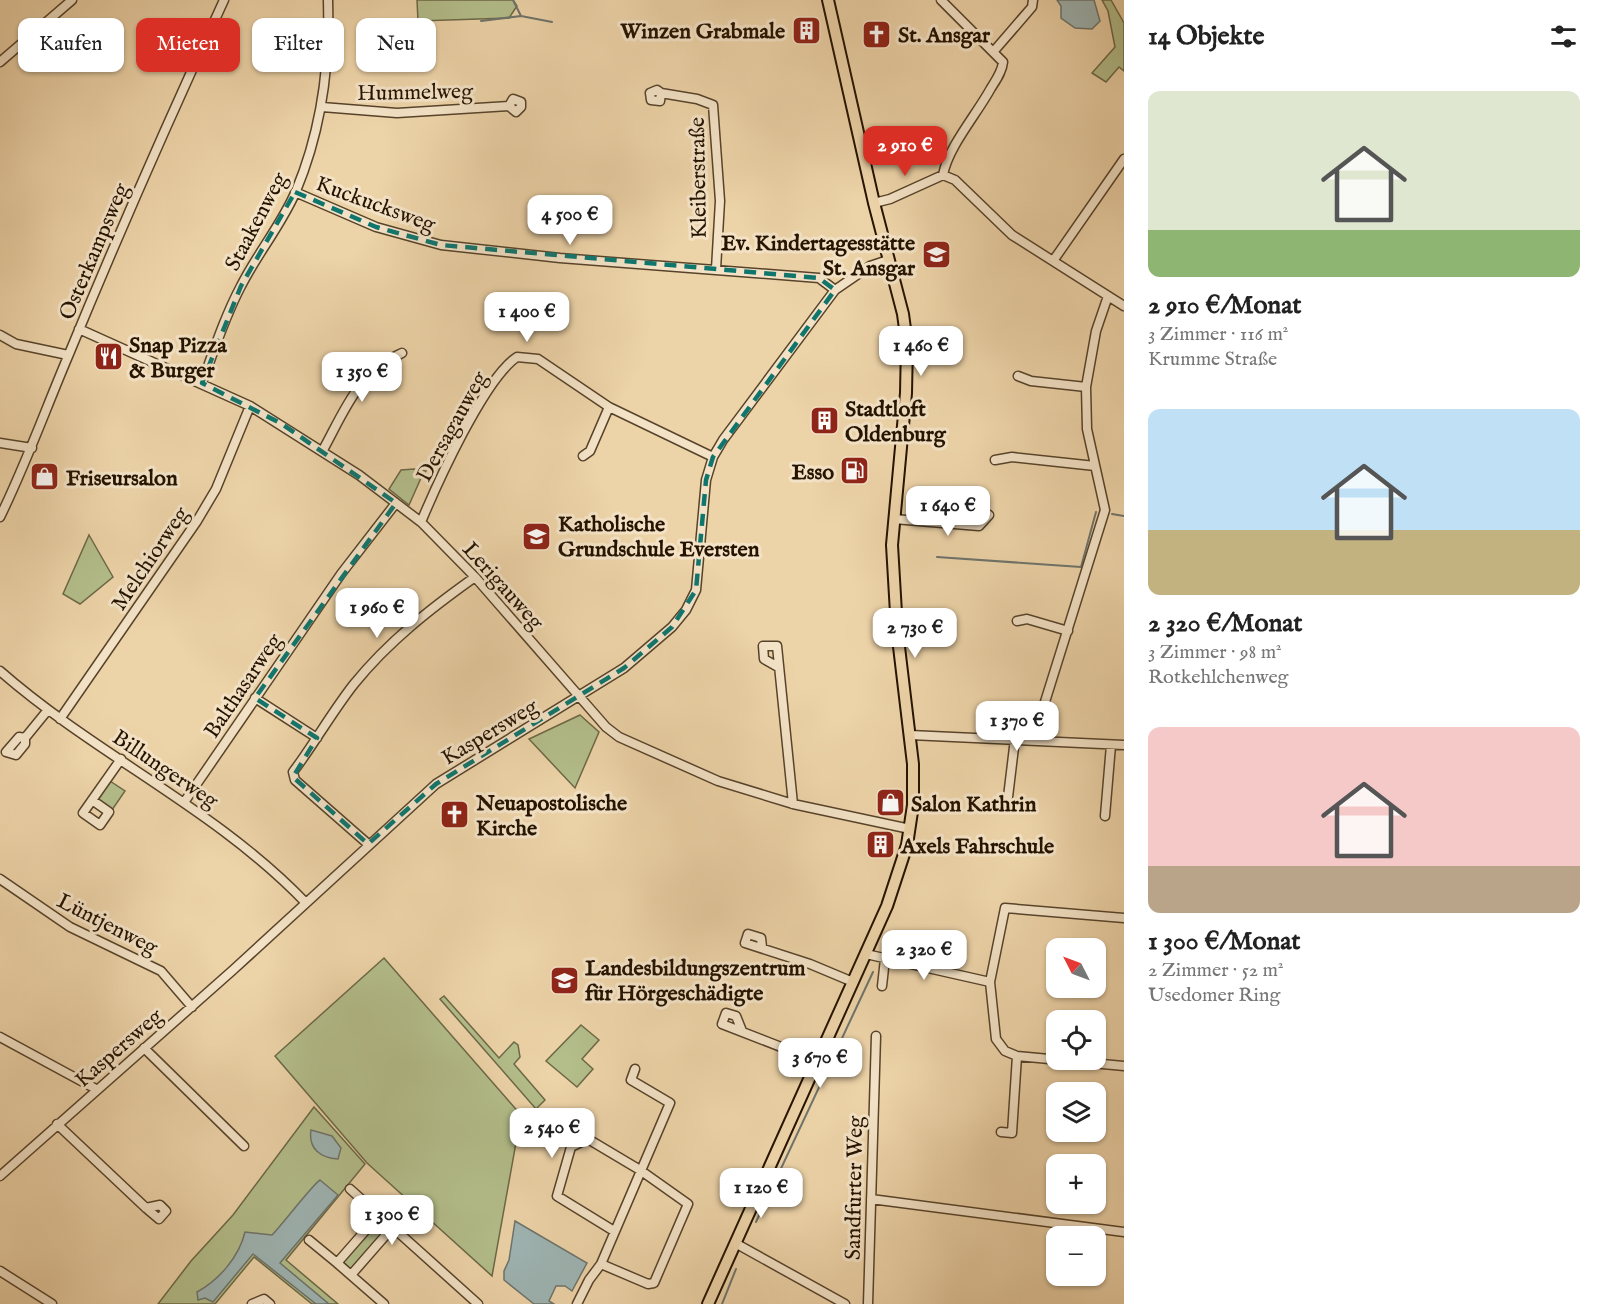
<!DOCTYPE html>
<html lang="de">
<head>
<meta charset="utf-8">
<style>
  :root { --surface:#fff; --page:#f6f6f6; --text:#222; --muted:#767676; --accent:#d93025 }
  body { margin:0; font-family:"IM FELL English",serif; background:var(--page); color:var(--text); height:100vh; display:flex; flex-direction:column; font-size:22px; white-space:nowrap }
  * { box-sizing:border-box; margin:0 }
  p { font-size:20px; color:var(--muted) }
  .icon { flex:none; width:33px; height:33px; fill:none; stroke:currentColor; stroke-width:2; stroke-linecap:round; stroke-linejoin:round }
  .map { position:relative; flex:1; overflow:hidden }
  .side { display:flex; flex-direction:column; background:var(--surface); width:480px }
  .side>* { flex:none }
  .banner { position:absolute; left:18px; top:18px; width:570px; height:54px; display:flex; gap:12px }
  .needle { width:39px; rotate:312deg }
  .fabs { position:absolute; left:1046px; top:938px; display:grid; gap:12px }
  .fabs a { display:grid; place-items:center; width:60px; height:60px; border-radius:12px; background:var(--surface); box-shadow:0 2px 4px #0004; font-size:30px }
  .price { position:absolute; translate:-50% -51px; padding:0 14px; border-radius:12px; background:#fff; color:#222; font-size:20px; line-height:39px; filter:drop-shadow(0 2px 3px #0008) }
  .price::after { content:''; position:absolute; left:50%; top:36px; width:18px; height:14px; margin-left:-9px; background:inherit; clip-path:polygon(0 0,100% 0,50% 100%) }
  .price.on { background:var(--accent); color:#fff }
  ul { padding:0; list-style:none }
  li { display:grid; align-content:center; gap:12px; height:318px; padding:0 24px }
  li span { display:grid; place-items:center; height:186px; border-radius:12px; color:#555 }
  li>.icon { margin-inline-start:auto }
  span .icon { width:108px; height:108px; fill:#fffc; stroke-width:1 }
  li b { font-size:26px }
  h2 { display:flex; justify-content:space-between; align-items:center; height:72px; padding:0 24px; font-size:26px }
  .pill { padding:0 21px; border-radius:12px; background:var(--surface); box-shadow:0 2px 4px #0004; font-size:21px; line-height:54px }
  .pill.on { background:var(--accent); color:#fff }
  main { display:flex; flex:1; min-height:0 }
  .map>svg:first-child { display:block }
</style>
</head>
<body>
<main>
<div class="map">
<svg width="1124" height="1304" viewBox="0 0 1124 1304">
  <rect width="100%" height="100%" fill="#edd3a8"/>
  <filter id="stains"><feTurbulence type="fractalNoise" baseFrequency=".00333" numOctaves="4"/><feColorMatrix values="0 0 0 0 .2 0 0 0 0 .09 0 0 0 0 .02 0 0 0 .5 -.17"/></filter>
  <radialGradient id="worn" r=".72"><stop offset=".6" stop-color="#630" stop-opacity="0"/><stop offset="1" stop-color="#630" stop-opacity=".3"/></radialGradient>
  <path fill="#b3be8b" stroke="#6c6846" stroke-width="1.5" d="M417 0H513L517 6 509 18 418 21Z
    M1102 0H1111L1124 23V71L1119 67 1106 82 1092 73 1115 47 1108 11Z
    M414 469 426 471 424 474 428 476 426 480 421 478 409 505 389 489 401 470Z
    M89 535 113 577 80 604 63 594Z
    M580 715 599 732 575 788 529 739Z
    M110 781 125 791 112 810 97 800Z
    M384 958 521 1115 492 1276 367 1163 275 1056Z
    M444 996 499 1058 514 1042 518 1045 520 1057 514 1064 545 1100 536 1109 440 999Z
    M581 1025 599 1040 582 1059 593 1069 577 1087 546 1061Z
    M314 1107 365 1164 286 1260 338 1304H312L254 1257 215 1304H158L191 1261 233 1215Z
    M377 1224 387 1229 351 1270 343 1262Z"/>
  <path fill="#9eb5b4" stroke="#6e746c" stroke-width="1.5" d="M1057 0H1094L1100 21 1092 29 1075 28 1061 18V6Z
    M311 1130 332 1136 341 1148 338 1159C321 1158 308 1149 311 1130Z
    M320 1180 338 1195 280 1263 329 1304H316L253 1254 213 1302 205 1298 198 1300 197 1292C219 1280 239 1257 245 1232L272 1235C281 1226 314 1183 320 1180Z
    M515 1221 587 1263 572 1291 565 1286H556L549 1301 554 1304H534L504 1280V1271L509 1260Z"/>
  <g fill="none" stroke-linecap="round" stroke-linejoin="round">
    <path stroke="#6e746c" stroke-width="2" d="M513 0 521 16
      M481 21 521 16 552 22
      M1112 514 1124 516
      M937 557 1081 567 1096 512
      M756 1222 873 972
      M722 1304 736 1269"/>
    <defs>
      <path id="minor" d="M941 0 1003 62C1002 72 996 80 991 88 977 114 948 147 943 175
        M994 51 1032 7 1033 0
        M0 62 72 0
        M661 93 660 101 651 100 650 93 657 90 661 93 697 99 713 105 720 201 716 269
        M322 107 397 113 509 106 513 99 521 102V107L516 112 509 106
        M943 175 955 180 1012 235 1124 306
        M295 192 376 227 441 245 560 258 819 278 835 290
        M874 203 890 199 943 175
        M1053 261 1124 159
        M79 329 250 406 359 475 421 522 475 577 606 727 619 737 718 781 793 804 910 829
        M0 335 16 344 68 355
        M1018 376 1031 381 1086 387
        M202 383C214 350 225 316 241 286 257 254 282 224 296 191 322 129 330 66 328 0
        M0 443 32 448
        M323 450C345 410 358 372 402 353
        M583 456 590 451 609 407
        M995 460 1012 457 1095 466
        M0 517C26 464 46 408 69 354 118 235 170 117 224 0
        M894 519 979 526 989 515
        M421 522C437 484 484 379 517 357L538 359 609 407 713 457
        M1017 621 1027 619 1068 631
        M778 667 764 659 763 646H777L793 804
        M0 671C97 756 216 809 306 903
        M255 698 317 738
        M60 719 197 521 216 489 250 406
        M910 735 1124 745
        M25 738V744L16 755 6 752 19 737 25 738 47 711
        M1041 740 1044 705 1105 510 1087 429 1086 387 1096 331 1108 296
        M92 800 109 812 100 825 83 813 121 759
        M185 801 341 574 396 503
        M1002 803 1008 797 1015 739
        M1105 816 1111 745
        M368 844 295 780 293 772C314 744 332 712 354 684 389 641 430 609 475 577
        M0 879 70 927 161 971 192 1007
        M1124 918 1005 908 990 982 996 1039 1005 1051 1017 1056 1124 1066
        M762 947 761 938 748 934 745 943 810 964 853 982
        M866 954 990 982
        M882 986 885 959
        M742 1031 736 1016 726 1013 722 1024 817 1061
        M0 1037 96 1089
        M144 1048 244 1146
        M57 1124 146 1208 159 1219 166 1211 160 1205 146 1208
        M1001 1132 1012 1133 1017 1056
        M0 1176 233 970 436 784 624 668 672 627 686 610 696 590 706 480 713 457 723 440 835 290 870 266 888 260
        M350 1189 379 1215
        M871 1199 1124 1232
        M309 1240 337 1263
        M735 1243 845 1304
        M601 1264 648 1284 654 1283 688 1204 640 1170 588 1139 571 1147 557 1196 614 1231
        M0 1271 52 1304
        M351 1275 392 1228
        M252 1304 264 1299 270 1304
        M384 1304 337 1263 379 1215 478 1304
        M577 1304 589 1280 601 1264 670 1103 631 1080 635 1069
        M868 1304 876 1036"/>
      <path id="major" d="M708 1304 887 906 907 845 913 805V764L897 630 892 545 906 393 907 344 903 314 874 203 828 0"/>
    </defs>
    <use href="#minor" stroke="#57432a" stroke-width="11"/>
    <use href="#major" stroke="#251300" stroke-width="14"/>
    <use href="#minor" stroke="#f3e2c6" stroke-width="8"/>
    <use href="#major" stroke="#edd3a8" stroke-width="10"/>
  </g>
  <path fill="none" stroke="#0f766e" stroke-width="4.5" stroke-dasharray="12 8" stroke-linejoin="round" d="M295 192 376 227 441 245 819 278 835 290 713 457 706 480 696 590 672 627 624 668 436 784 368 844 293 777 317 738 255 698 396 503 282 424 202 383 241 286Z"/>
  <defs>
    <symbol id="building-square" viewBox="-11 -11 22 22"><rect x="-9" y="-9" width="18" height="18" rx="4" fill="#8f2418" stroke="#f3e2c6"/><path d="M-4-6H4V6H1V3H-1V6H-4ZM-2.5-4.3h1.7v1.8h-1.7ZM.8-4.3h1.7v1.8H.8ZM-2.5-1h1.7V.8h-1.7ZM.8-1h1.7V.8H.8Z" fill="#fff"/></symbol>
    <symbol id="church-square" viewBox="-11 -11 22 22"><rect x="-9" y="-9" width="18" height="18" rx="4" fill="#8f2418" stroke="#f3e2c6"/><path d="M-1.2-6h2.4v3.5h3.3v2.4h-3.3V6h-2.4V-.1h-3.3v-2.4h3.3Z" fill="#fff"/></symbol>
    <symbol id="school-square" viewBox="-11 -11 22 22"><rect x="-9" y="-9" width="18" height="18" rx="4" fill="#8f2418" stroke="#f3e2c6"/><path d="M0-5L7-2L0 1L-7-2ZM-4 1L0 2.5L4 1V4Q0 6-4 4Z" fill="#fff"/></symbol>
    <symbol id="restaurant-square" viewBox="-11 -11 22 22"><rect x="-9" y="-9" width="18" height="18" rx="4" fill="#8f2418" stroke="#f3e2c6"/><path d="M-5-6h1v4h1v-4h1v4h1v-4h1v5L-1.5 .5V6h-2V.5L-5-1ZM5-6V6H3V1.5H1.5Q1.5-4 5-6Z" fill="#fff"/></symbol>
    <symbol id="fuel-square" viewBox="-11 -11 22 22"><rect x="-9" y="-9" width="18" height="18" rx="4" fill="#8f2418" stroke="#f3e2c6"/><path d="M-5.5-6h7V0h2V4h1.3V-2.5L3-4.5l.8-.8L6-3V5H2.5V1h-1V6h-7ZM-4.2-4.7v3.2H.2V-4.7Z" fill="#fff"/></symbol>
    <symbol id="shop-square" viewBox="-11 -11 22 22"><rect x="-9" y="-9" width="18" height="18" rx="4" fill="#8f2418" stroke="#f3e2c6"/><path d="M-5-2.5h2.3a2.7 3.5 0 0 1 5.4 0H5L5.5 6h-11ZM-1.5-2.5h3a1.5 2.3 0 0 0-3 0Z" fill="#fff"/></symbol>
  </defs>
  <g fill-rule="evenodd">
    <use href="#building-square" x="790" y="14" width="33" height="33"/>
    <use href="#church-square" x="860" y="18" width="33" height="33"/>
    <use href="#school-square" x="920" y="238" width="33" height="33"/>
    <use href="#restaurant-square" x="92" y="340" width="33" height="33"/>
    <use href="#building-square" x="808" y="404" width="33" height="33"/>
    <use href="#fuel-square" x="838" y="454" width="33" height="33"/>
    <use href="#shop-square" x="28" y="460" width="33" height="33"/>
    <use href="#school-square" x="520" y="520" width="33" height="33"/>
    <use href="#shop-square" x="874" y="786" width="33" height="33"/>
    <use href="#church-square" x="438" y="798" width="33" height="33"/>
    <use href="#building-square" x="864" y="828" width="33" height="33"/>
    <use href="#school-square" x="548" y="964" width="33" height="33"/>
  </g>
  <g text-anchor="middle" stroke-width="6" stroke-linejoin="round" paint-order="stroke">
    <g font-size="22" font-weight="bold" fill="#251300" stroke="#f3e2c6" text-anchor="start">
      <text x="785" y="38" text-anchor="end">Winzen Grabmale</text>
      <text x="898" y="42">St. Ansgar</text>
      <text x="915" y="250" text-anchor="end">Ev. Kindertagesstätte<tspan x="915" dy="25">St. Ansgar</tspan></text>
      <text x="129" y="352">Snap Pizza<tspan x="129" dy="25">&amp; Burger</tspan></text>
      <text x="845" y="416">Stadtloft<tspan x="845" dy="25">Oldenburg</tspan></text>
      <text x="834" y="479" text-anchor="end">Esso</text>
      <text x="66" y="485">Friseursalon</text>
      <text x="558" y="531">Katholische<tspan x="558" dy="25">Grundschule Eversten</tspan></text>
      <text x="476" y="810">Neuapostolische<tspan x="476" dy="25">Kirche</tspan></text>
      <text x="911" y="811">Salon Kathrin</text>
      <text x="901" y="853">Axels Fahrschule</text>
      <text x="585" y="975">Landesbildungszentrum<tspan x="585" dy="25">für Hörgeschädigte</tspan></text>
    </g>
    <g font-size="22" fill="#251300" stroke="#f3e2c6">
      <text transform="translate(415 91) rotate(-1)" y="8">Hummelweg</text>
      <text transform="translate(697 178) rotate(-91)" y="8">Kleiberstraße</text>
      <text transform="translate(376 203) rotate(20)" y="8">Kuckucksweg</text>
      <text transform="translate(255 221) rotate(-62)" y="8">Staakenweg</text>
      <text transform="translate(93 251) rotate(-67)" y="8">Osterkampsweg</text>
      <text transform="translate(451 426) rotate(-61)" y="8">Dersagauweg</text>
      <text transform="translate(149 558) rotate(-56)" y="8">Melchiorweg</text>
      <text transform="translate(504 585) rotate(48)" y="8">Lerigauweg</text>
      <text transform="translate(242 685) rotate(-56)" y="8">Balthasarweg</text>
      <text transform="translate(489 731) rotate(-31)" y="8">Kaspersweg</text>
      <text transform="translate(166 768) rotate(34)" y="8">Billungerweg</text>
      <text transform="translate(108 923) rotate(27)" y="8">Lüntjenweg</text>
      <text transform="translate(118 1047) rotate(-41)" y="8">Kaspersweg</text>
      <text transform="translate(853 1188) rotate(-89)" y="8">Sandfurter Weg</text>
    </g>
  </g>
  <rect width="100%" height="100%" filter="url(#stains)"/>
  <rect width="100%" height="100%" fill="url(#worn)"/>
</svg>
<div class="fabs">
<a><svg class="needle" viewBox="-14 -14 28 28"><path d="M0-13l5 13h-10z" fill="#e53935"/><path d="M0 13l5-13h-10z" fill="#767676"/></svg></a>
<a><svg class="icon" aria-label="locate" viewBox="0 0 24 24"><circle cx="12" cy="12" r="6"/><path d="M12 2v4M12 18v4M2 12h4M18 12h4"/></svg></a>
<a><svg class="icon" aria-label="layers" viewBox="0 0 24 24"><path d="M12 4l9 5-9 5-9-5zM3 14l9 5 9-5"/></svg></a>
<a>+</a>
<a>−</a>
</div>
<b class="price on" style="left:905px;top:177px">2 910 €</b>
<b class="price" style="left:570px;top:246px">4 500 €</b>
<b class="price" style="left:527px;top:343px">1 400 €</b>
<b class="price" style="left:921px;top:377px">1 460 €</b>
<b class="price" style="left:362px;top:403px">1 350 €</b>
<b class="price" style="left:948px;top:537px">1 640 €</b>
<b class="price" style="left:377px;top:639px">1 960 €</b>
<b class="price" style="left:915px;top:659px">2 730 €</b>
<b class="price" style="left:1017px;top:752px">1 370 €</b>
<b class="price" style="left:924px;top:981px">2 320 €</b>
<b class="price" style="left:820px;top:1089px">3 670 €</b>
<b class="price" style="left:552px;top:1159px">2 540 €</b>
<b class="price" style="left:761px;top:1219px">1 120 €</b>
<b class="price" style="left:392px;top:1246px">1 300 €</b>
<div class="banner">
<a class="pill">Kaufen</a>
<a class="pill on">Mieten</a>
<a class="pill">Filter</a>
<a class="pill">Neu</a>
</div>
</div>
<section class="side">
<h2>14 Objekte<svg class="icon" aria-label="filters" viewBox="0 0 24 24"><path d="M4 7h16M4 17h16"/><circle cx="9" cy="7" r="2"/><circle cx="15" cy="17" r="2"/></svg></h2>
<ul>
<li><span style="background:linear-gradient(#dfe7d0 75%,#8fb573 0)"><svg class="icon" aria-label="home" viewBox="0 0 24 24"><path d="M3 11l9-7 9 7M6 9v11h12V9"/></svg></span><div><b>2 910 €/Monat</b><p>3 Zimmer · 116 m²</p><p>Krumme Straße</p></div></li>
<li><span style="background:linear-gradient(#bfe0f5 65%,#c2b280 0)"><svg class="icon" aria-label="home" viewBox="0 0 24 24"><path d="M3 11l9-7 9 7M6 9v11h12V9"/></svg></span><div><b>2 320 €/Monat</b><p>3 Zimmer · 98 m²</p><p>Rotkehlchenweg</p></div></li>
<li><span style="background:linear-gradient(#f6c9c9 75%,#b9a48a 0)"><svg class="icon" aria-label="home" viewBox="0 0 24 24"><path d="M3 11l9-7 9 7M6 9v11h12V9"/></svg></span><div><b>1 300 €/Monat</b><p>2 Zimmer · 52 m²</p><p>Usedomer Ring</p></div></li>
</ul>
</section>
</main>
</body>
</html>
